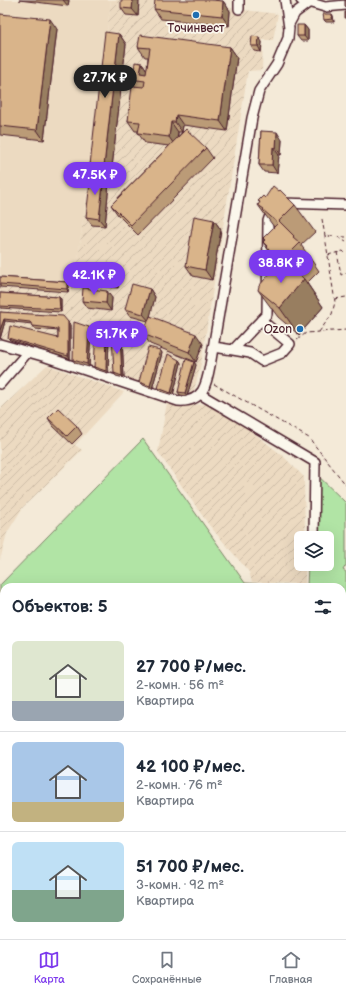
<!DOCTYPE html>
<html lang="ru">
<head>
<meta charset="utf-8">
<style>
  :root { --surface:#fff; --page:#f6f6f7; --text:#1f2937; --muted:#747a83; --line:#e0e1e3; --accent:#7c3aed }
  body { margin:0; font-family:"Balsamiq Sans",sans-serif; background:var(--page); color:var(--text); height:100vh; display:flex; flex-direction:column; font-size:15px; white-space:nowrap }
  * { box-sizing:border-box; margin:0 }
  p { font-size:13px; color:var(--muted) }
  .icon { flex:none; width:22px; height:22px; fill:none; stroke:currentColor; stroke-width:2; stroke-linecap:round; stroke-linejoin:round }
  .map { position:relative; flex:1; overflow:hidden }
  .sheet { position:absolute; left:0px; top:583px; width:346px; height:356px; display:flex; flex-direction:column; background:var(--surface); border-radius:12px 12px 0 0; box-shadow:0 4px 16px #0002 }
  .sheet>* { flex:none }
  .controls { position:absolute; left:294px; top:531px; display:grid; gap:8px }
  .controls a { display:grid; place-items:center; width:40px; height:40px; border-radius:6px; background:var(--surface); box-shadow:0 4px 16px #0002; font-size:20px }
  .price { position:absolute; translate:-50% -34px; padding:0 9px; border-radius:14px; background:var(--accent); color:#fff; font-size:13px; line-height:26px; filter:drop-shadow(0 1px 2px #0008) }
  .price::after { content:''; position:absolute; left:50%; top:24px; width:12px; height:9px; margin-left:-6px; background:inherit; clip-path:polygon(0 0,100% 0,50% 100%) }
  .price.current { background:#222; color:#fff }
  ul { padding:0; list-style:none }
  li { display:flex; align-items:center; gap:12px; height:100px; padding:0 12px }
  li+li { border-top:1px solid var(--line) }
  li span { display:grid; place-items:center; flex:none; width:112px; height:80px; border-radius:6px; color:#555 }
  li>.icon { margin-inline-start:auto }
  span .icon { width:48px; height:48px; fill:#fffc; stroke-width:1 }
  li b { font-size:17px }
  h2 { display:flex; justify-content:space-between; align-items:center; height:48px; padding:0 12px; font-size:17px }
  .dock { display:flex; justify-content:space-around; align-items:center; height:56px; border-top:1px solid var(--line); background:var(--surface); font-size:11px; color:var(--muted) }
  .dock a { display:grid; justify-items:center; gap:2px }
  .dock .current { color:var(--accent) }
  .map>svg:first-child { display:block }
</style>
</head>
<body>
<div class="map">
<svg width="346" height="939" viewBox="0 0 346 939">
  <defs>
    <pattern id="industrial-furrows" width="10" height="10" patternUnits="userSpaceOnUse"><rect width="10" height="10" fill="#ecdac1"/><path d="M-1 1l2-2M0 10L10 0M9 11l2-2" fill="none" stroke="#ccbba6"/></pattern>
    <pattern id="water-waves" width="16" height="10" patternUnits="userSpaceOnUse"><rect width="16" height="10" fill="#92def2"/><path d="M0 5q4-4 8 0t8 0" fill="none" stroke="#7fbed0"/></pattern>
  </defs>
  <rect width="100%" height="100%" fill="#f4ead8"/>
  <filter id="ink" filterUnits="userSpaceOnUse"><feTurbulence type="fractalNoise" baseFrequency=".025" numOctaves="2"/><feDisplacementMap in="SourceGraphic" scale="8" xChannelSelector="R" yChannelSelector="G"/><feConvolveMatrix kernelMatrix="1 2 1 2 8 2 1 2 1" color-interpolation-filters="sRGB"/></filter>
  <g filter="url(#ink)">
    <path fill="#ecdac1" d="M0 0H111L75 283 0 278Z"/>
    <path fill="url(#industrial-furrows)" d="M111 0H161L278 14 273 40H263L262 70 248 71 201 364 190 405 208 404 222 409 282 455 304 477 305 538H301V564H305V584L252 582 249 572 209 525 158 452 167 403 0 345V278L75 283Z
      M47 365 124 392 75 445 82 450 23 507 7 533 0 560V409Z"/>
    <path fill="#b1e4a5" stroke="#7e8268" d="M143 439 245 583 307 587 308 564H327V538H309L310 468 346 503V565L343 570 346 572V939H0V779L4 778V935H342V587H4V719L0 712V585Z"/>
    <path fill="url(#water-waves)" stroke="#7592a2" d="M0 712 4 719V778L0 779Z"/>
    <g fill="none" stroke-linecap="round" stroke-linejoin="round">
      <path stroke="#7592a2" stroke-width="2" d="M342 907H346"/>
      <defs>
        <path id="minor" d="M301 0 325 7 346 5
          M239 9V0
          M289 24 295 13 311 1
          M0 344 46 357 178 401C205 403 207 382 211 360L252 118 259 91 277 64 288 38 289 28 285 0
          M214 347 233 350 267 314 268 221 273 207 282 203 346 205
          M233 350 250 353 262 361 282 353 290 344 261 320
          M0 384 27 353
          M200 394 315 462 314 538
          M0 873 4 869
          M342 925 346 924
          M306 935 309 939
          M203 939 243 935"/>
      </defs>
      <use href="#minor" stroke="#4a1f2b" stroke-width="12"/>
      <path stroke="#4a1f2b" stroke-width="1" stroke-dasharray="4 3" stroke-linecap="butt" d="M215 0H219
        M322 219 325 236 346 237
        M338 237 346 242
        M337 252 341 275 346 273
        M328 255 343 251 346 254
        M335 299 346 297
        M319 332 332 314 335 302 325 236
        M297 340 306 333 346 330
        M214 384 309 438 346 485
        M342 741 346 739
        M342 833H346"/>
      <use href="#minor" stroke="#fbf7ec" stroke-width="9"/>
    </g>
    <path fill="#bb9b77" stroke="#4a1f2b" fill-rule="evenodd" d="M19 0H69L68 6Z
      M139 0 138 16 126 15 121 8Z
      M223 1 230 11 229 26 161 19 154 9Z
      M0 14 57 29 44 140 0 135Z
      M332 14 333 16 334 22H326L324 20Z
      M304 25 308 30V41H301L297 36Z
      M119 34 126 44 111 176 97 175 90 165Z
      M262 42 261 52 254 51 251 46Z
      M138 47H230L237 57 227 131 183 125 182 132 206 148 213 158 138 235 118 215 111 205 169 146 145 143 138 133V131H135L128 121 135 86 130 79 142 63 147 70 148 57H145ZM178 132H182L178 137Z
      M261 131 282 140 281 155H279L277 173 264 172 259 165Z
      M104 176 109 183 105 226 92 225 86 217Z
      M265 198 295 205 315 232 301 245 319 271 307 283 323 307 299 335 278 317 258 290 274 274 279 266 263 242 264 240 263 238 274 227 258 205 260 203 258 201Z
      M214 220 221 230 212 280 193 276 186 266Z
      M114 267 120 274 118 288 87 285 82 277Z
      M0 277 67 282 69 285 68 292 0 287Z
      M150 289 155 297 150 316 203 344 196 362 150 344 143 334 148 321 130 316 125 309Z
      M0 293 59 297 61 299V312L0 308Z
      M112 298 111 311 87 308 82 301Z
      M0 312 68 322 70 325V359L10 340 8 338H58V331L35 329 32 324 5 321 0 339Z
      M89 327 91 329 89 367 75 363 73 360Z
      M107 331 109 333 108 373 95 369 94 367Z
      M122 339 124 378 116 376 114 373Z
      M160 350 162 353 152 389 141 384 139 382Z
      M179 360 181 363 173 395 160 391 158 388Z
      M194 362 196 365 187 396 180 395 178 392Z
      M48 418 77 426 82 434 72 444 53 426Z"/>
    <path fill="#987e61" stroke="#4a1f2b" d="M63 0H69L68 6Z
      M133 0H139L138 16 132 9Z
      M223 1 230 11 229 26 222 16Z
      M332 14 333 16 334 22 332 19Z
      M50 19 57 29 44 140 37 130Z
      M304 25 308 30V41L304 36Z
      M119 34 126 44 111 176 104 166Z
      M259 37 262 42 261 52 258 46Z
      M230 47 237 57 227 131 220 121Z
      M142 63 149 73 147 83 140 73Z
      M176 115 183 125 182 132 175 122Z
      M171 122 178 132 176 147 169 137Z
      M277 132 282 140 281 155 276 148Z
      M273 147 279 155 277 173 272 165Z
      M104 176 109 183 105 226 99 219Z
      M214 220 221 230 212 280 205 270Z
      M114 267 120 274 118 288 113 280Z
      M304 279 323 307 299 335 280 308Z
      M67 282 69 285 68 292 67 289Z
      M150 289 155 297 149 321 143 314Z
      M107 291 112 298 111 311 106 303Z
      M59 297 61 299V312L60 309Z
      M4 319 5 321 0 339V330Z
      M68 322 70 325V359L68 356Z
      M89 327 91 329 89 367 87 364Z
      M107 331 109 333 108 373 106 371Z
      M196 334 203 344 196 362 189 352Z
      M120 336 122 339 124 378 122 376Z
      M160 350 162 353 152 389 150 386Z
      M179 360 181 363 173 395 171 393Z
      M194 362 196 365 187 396 185 393Z"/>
    <path fill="#d9b48a" stroke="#4a1f2b" d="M121 0H133L132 9 121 8Z
      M155 0H211L223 1 222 16 154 9Z
      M345 0H346V7H345Z
      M345 12H346V18H345Z
      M0 14 50 19 37 130 0 126Z
      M323 14H332V19L324 20Z
      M297 25H304V36H297Z
      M105 32 119 34 104 166 90 165Z
      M140 35 230 47 220 121 176 115 175 122H171L169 137 138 133 140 122 128 121 132 86 144 87 145 81 130 79 131 72 134 73 135 62 142 63 140 73 146 74 150 48 138 47Z
      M252 36 259 37 258 46H251Z
      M186 129 206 148 131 225 111 205Z
      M261 131 277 132 276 148 273 147 272 165H259Z
      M91 174 104 176 99 219 86 217Z
      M273 186 279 191 280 190 295 205 279 221 294 236 293 237 300 243 282 261 267 248 268 247 263 242 265 240 263 238 278 223 263 210 264 209 258 205 260 202 258 201 263 196 265 198Z
      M194 216 214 220 205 270 186 266Z
      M284 260 304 279 280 308 258 290 259 286 271 272 274 274Z
      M83 264 114 267 113 280 82 277Z
      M0 277 67 282V289L0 284Z
      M132 284 150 289 143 314 125 309Z
      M83 288 107 291 106 303 82 301Z
      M0 293 59 297 60 309 0 306Z
      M0 312 63 316 68 322V356L8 338 10 326 58 338V329L33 326 30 322 4 319 0 330Z
      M150 316 196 334 189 352 143 334Z
      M74 322 89 327 87 364 73 360Z
      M96 329 107 331 106 371 94 367Z
      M112 335 120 336 122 376 114 373Z
      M148 347 160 350 150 386 139 382Z
      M168 354 179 360 171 393 158 388Z
      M186 359 194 362 185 393 178 392Z
      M58 408 77 426 67 436 48 418Z"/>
  </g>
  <g fill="#1f6fb2" stroke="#fbf7ec" stroke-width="1.5">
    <circle cx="196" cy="15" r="4"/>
    <circle cx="300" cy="329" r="4"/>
  </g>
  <g text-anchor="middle" stroke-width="3.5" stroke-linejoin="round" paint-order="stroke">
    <g font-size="12" fill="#4a1f2b" stroke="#fbf7ec">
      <text x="196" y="32">Точинвест</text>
      <text x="292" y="333" text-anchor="end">Ozon</text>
    </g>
  </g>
</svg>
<div class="controls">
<a><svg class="icon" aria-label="layers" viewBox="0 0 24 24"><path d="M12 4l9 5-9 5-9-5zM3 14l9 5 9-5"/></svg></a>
</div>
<b class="price current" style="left:105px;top:99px">27.7K ₽</b>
<b class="price" style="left:95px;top:196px">47.5K ₽</b>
<b class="price" style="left:281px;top:284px">38.8K ₽</b>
<b class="price" style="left:94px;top:296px">42.1K ₽</b>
<b class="price" style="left:117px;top:355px">51.7K ₽</b>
<section class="sheet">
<h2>Объектов: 5<svg class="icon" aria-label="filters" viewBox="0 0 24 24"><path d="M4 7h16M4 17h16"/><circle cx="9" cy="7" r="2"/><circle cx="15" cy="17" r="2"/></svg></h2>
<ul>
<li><span style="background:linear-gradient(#dfe7d0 75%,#9aa5b1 0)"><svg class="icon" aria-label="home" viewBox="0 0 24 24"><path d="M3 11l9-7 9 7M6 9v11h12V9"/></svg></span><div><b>27 700 ₽/мес.</b><p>2-комн. · 56 m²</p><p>Квартира</p></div></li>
<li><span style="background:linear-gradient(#a9c7e8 75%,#c2b280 0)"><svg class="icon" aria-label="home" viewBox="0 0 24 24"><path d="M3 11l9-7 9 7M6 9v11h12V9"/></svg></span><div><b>42 100 ₽/мес.</b><p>2-комн. · 76 m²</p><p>Квартира</p></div></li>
<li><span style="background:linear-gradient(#bfe0f5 60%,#7fa58c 0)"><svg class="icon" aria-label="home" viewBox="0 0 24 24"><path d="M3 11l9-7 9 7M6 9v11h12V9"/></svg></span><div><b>51 700 ₽/мес.</b><p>3-комн. · 92 m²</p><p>Квартира</p></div></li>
</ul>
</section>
</div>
<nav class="dock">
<a class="current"><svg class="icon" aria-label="map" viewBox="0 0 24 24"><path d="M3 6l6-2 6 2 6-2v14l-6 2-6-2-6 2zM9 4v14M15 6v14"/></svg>Карта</a>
<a><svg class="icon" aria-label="saved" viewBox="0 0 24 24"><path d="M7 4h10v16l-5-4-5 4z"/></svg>Сохранённые</a>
<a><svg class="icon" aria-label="home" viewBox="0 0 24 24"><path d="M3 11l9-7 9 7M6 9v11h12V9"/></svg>Главная</a>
</nav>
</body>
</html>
